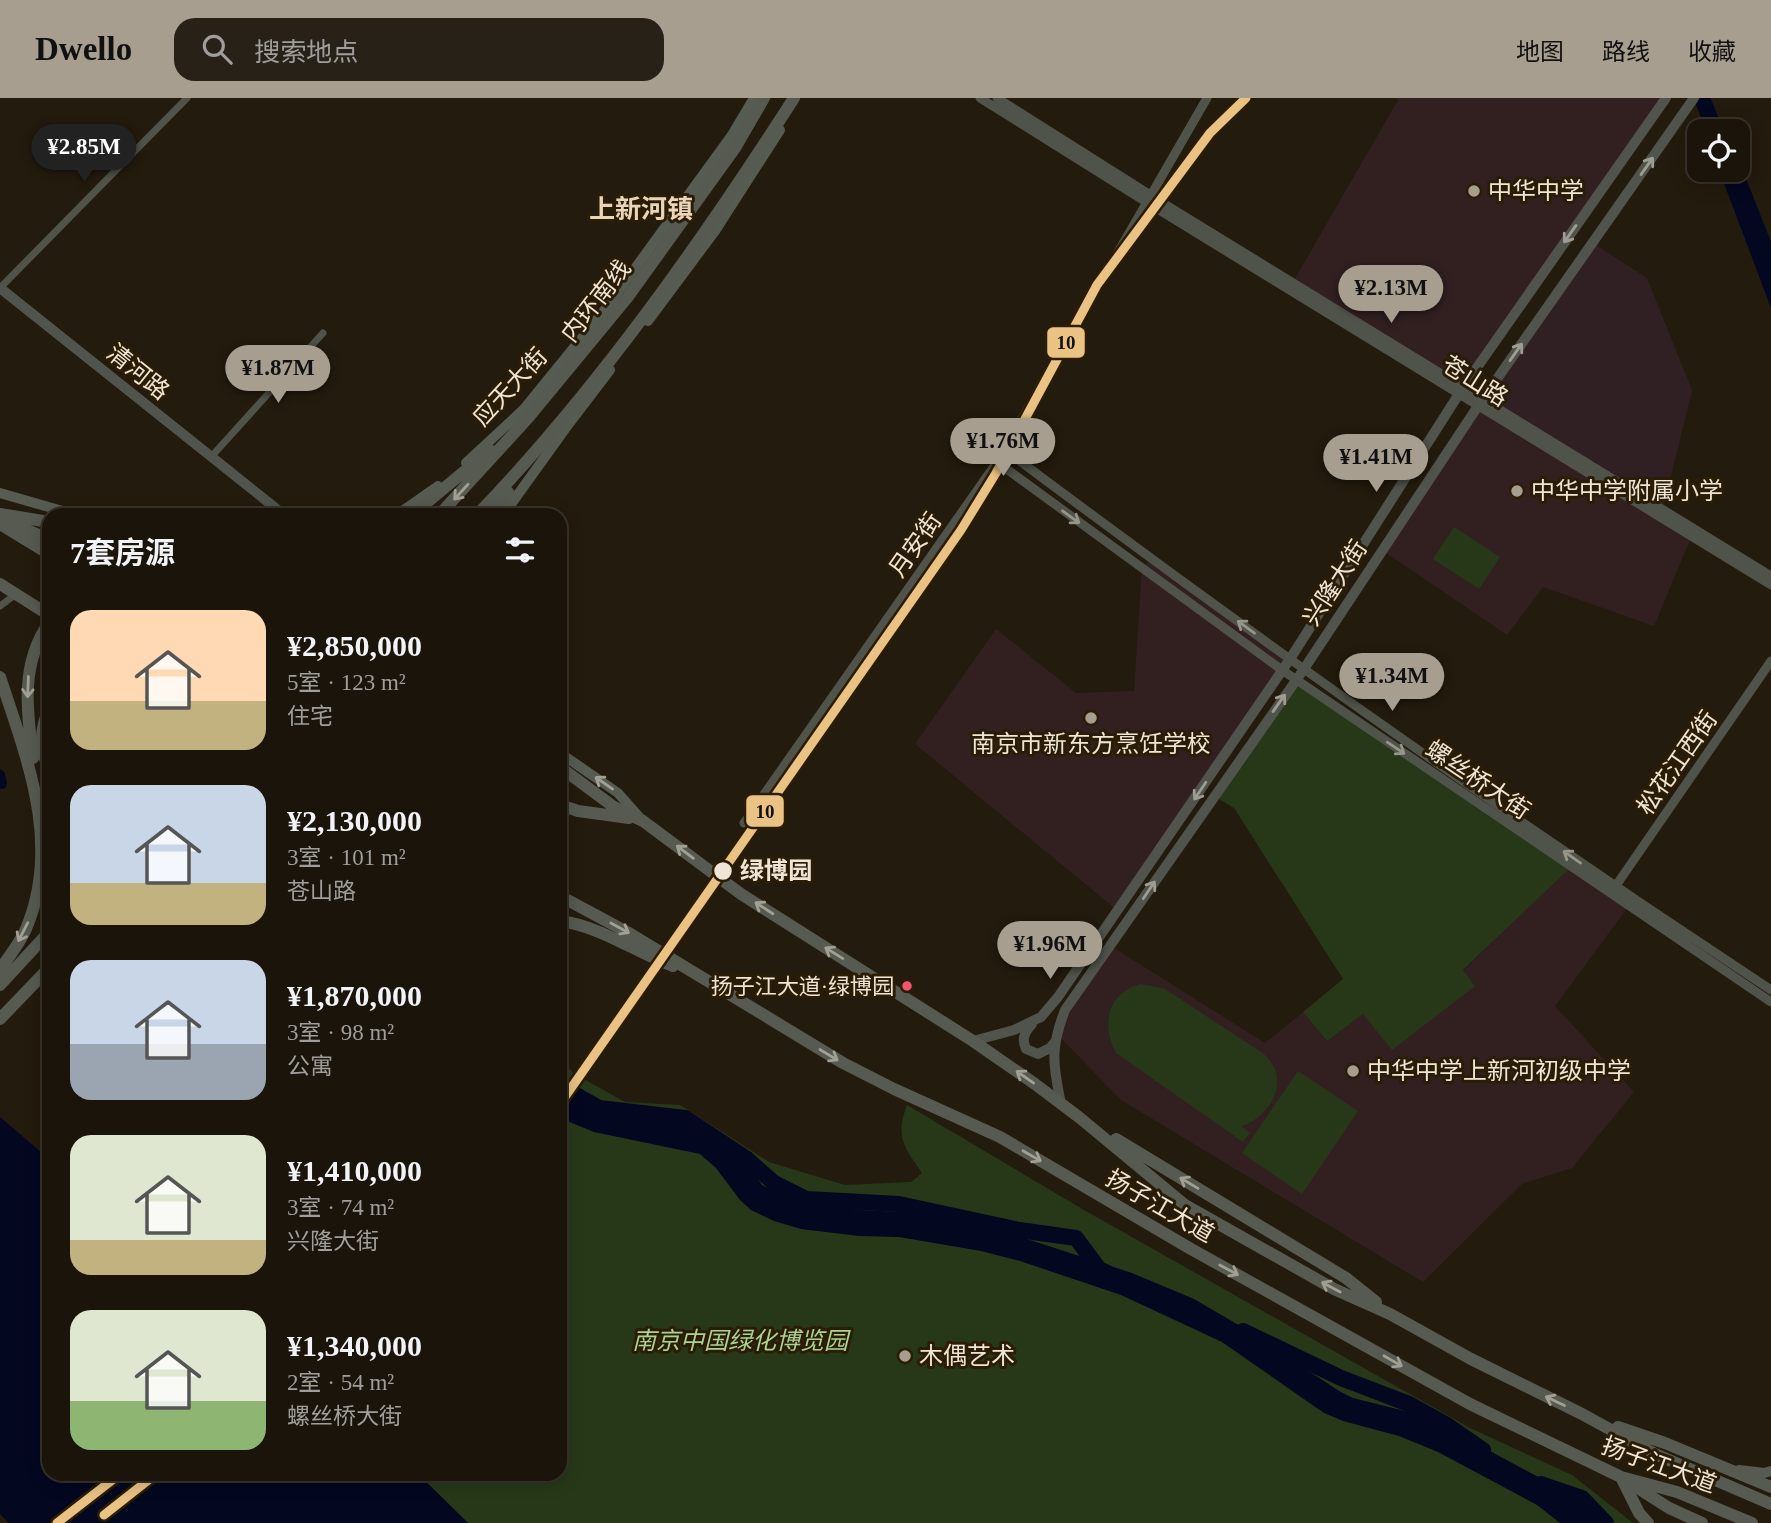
<!DOCTYPE html>
<html lang="zh">
<head>
<meta charset="utf-8">
<style>
  :root { --surface:#1a140a; --page:#272118; --text:#f1f3f6; --muted:#9f9e9c; --line:#38332b; --accent:#a79e90 }
  body { margin:0; font-family:"Times New Roman","Noto Sans SC",serif; background:var(--page); color:var(--text); height:100vh; display:flex; flex-direction:column; font-size:26px; white-space:nowrap }
  * { box-sizing:border-box; margin:0 }
  p { font-size:23px; color:var(--muted) }
  .icon { flex:none; width:38px; height:38px; fill:none; stroke:currentColor; stroke-width:2; stroke-linecap:round; stroke-linejoin:round }
  .map { position:relative; flex:1; overflow:hidden }
  .panel { position:absolute; left:42px; top:410px; width:525px; height:973px; display:flex; flex-direction:column; background:var(--surface); border-radius:21px; box-shadow:0 4px 18px #0003,0 0 0 2px var(--line) }
  .panel>* { flex:none }
  .tools { position:absolute; left:1687px; top:21px; display:grid; gap:14px }
  .tools a { display:grid; place-items:center; width:63px; height:63px; border-radius:14px; background:var(--surface); box-shadow:0 4px 18px #0003,0 0 0 2px var(--line); font-size:35px }
  .price { position:absolute; translate:-50% -60px; padding:0 16px; border-radius:24px; background:var(--accent); color:#111; font-size:23px; line-height:46px; filter:drop-shadow(0 2px 4px #0008) }
  .price::after { content:''; position:absolute; left:50%; top:42px; width:21px; height:16px; margin-left:-10px; background:inherit; clip-path:polygon(0 0,100% 0,50% 100%) }
  .price.active { background:#222; color:#fff }
  ul { padding:0; list-style:none }
  li { display:flex; align-items:center; gap:21px; height:175px; padding:0 28px }
  li span { display:grid; place-items:center; flex:none; width:196px; height:140px; border-radius:21px; color:#555 }
  li>.icon { margin-inline-start:auto }
  span .icon { width:84px; height:84px; fill:#fffc; stroke-width:1 }
  li b { font-size:30px }
  h2 { display:flex; justify-content:space-between; align-items:center; height:84px; padding:0 28px; font-size:30px }
  header { display:flex; align-items:center; gap:42px; box-sizing:border-box; height:98px; padding:0 35px; background:var(--accent); color:#111 }
  header strong { font-size:33px }
  nav { display:flex; gap:38px; margin-inline-start:auto; font-size:24px }
  .search { width:490px; height:63px; background:var(--page); display:flex; align-items:center; gap:18px; box-sizing:border-box; padding:0 24px; border-radius:21px; color:var(--muted); font-size:26px }
  .map>svg:first-child { display:block }
</style>
</head>
<body>
<header>
<strong>Dwello</strong>
<div class="search"><svg class="icon" aria-label="search" viewBox="0 0 24 24"><circle cx="10" cy="10" r="6"/><path d="M15 15l6 6"/></svg>搜索地点</div>
<nav><a>地图</a><a>路线</a><a>收藏</a></nav>
</header>
<div class="map">
<svg width="1771" height="1425" viewBox="0 0 1771 1425">
  <rect width="100%" height="100%" fill="#231b0d"/>
  <path fill="#312023" d="M1593 145 1647 180 1692 292 1663 411 1482 301Z"/>
  <path fill="#322021" d="M1395 0H1668L1464 289 1293 184 1398 2Z
    M1478 308 1690 442 1654 528 1543 489 1507 537 1382 452Z
    M1151 460 1290 561 1118 813 915 646 996 531 1076 595 1134 593 1142 471Z
    M1577 762 1634 801 1555 908 1634 994 1572 1070 1522 1086 1423 1184 1121 1002 1056 935 1111 848 1265 945 1303 914 1327 943 1363 916 1475 888 1463 873Z"/>
  <path fill="#273818" d="M1454 429 1500 459 1479 491 1433 461Z
    M1296 582 1570 770 1463 872 1475 888 1392 952 1363 916 1327 943 1303 914 1343 881 1234 710 1214 698Z
    M1141 886 1165 891 1264 956C1269 962 1275 968 1276 975 1282 999 1262 1022 1241 1028L1250 1035 1243 1044 1116 955C1101 927 1107 895 1141 886Z
    M560 959 573 975 625 1004 680 1007 769 1064 845 1087 911 1084 922 1075C904 1049 895 1039 907 1007L1084 1112 1470 1330 1572 1377 1633 1425H468L418 1376H560Z
    M1298 973 1358 1013 1302 1096 1242 1055Z"/>
  <path fill="#030720" d="M1708 15 1723 21 1727 33H1706Z
    M1738 60 1771 144V210L1719 72H1738Z
    M560 991 603 1010 702 1029 716 1036 739 1054 762 1087 785 1099 806 1106 860 1112 900 1114 987 1128 1132 1175 1194 1201 1242 1229 1339 1293 1353 1300 1409 1314 1451 1332 1553 1387 1600 1425H1560L1537 1407 1438 1354 1399 1338 1343 1323 1324 1315 1222 1244 1121 1197 1020 1163 981 1153 899 1139 859 1138 801 1131 774 1123 751 1112 740 1102 716 1070 700 1056 594 1034 560 1020Z
    M0 1019 49 1061V1376H418L468 1425H9L0 1416Z"/>
  <g fill="none" stroke-linecap="round" stroke-linejoin="round">
    <path stroke="#030720" stroke-width="10" d="M0 677 2 686"/>
    <path stroke="#030720" stroke-width="16" d="M1702 0 1715 33
      M560 988 599 1010 685 1020 747 1061 774 1085 806 1101 899 1106 1019 1132 1076 1140 1099 1171 1107 1175
      M1243 1233 1341 1280 1409 1306 1447 1327 1483 1352
      M1541 1386 1582 1400 1606 1425"/>
    <path stroke="#50534a" stroke-width="7" d="M0 190 187 0
      M211 359 323 235
      M0 508 16 496"/>
    <path stroke="#50534a" stroke-width="9" d="M980 0 1146 104 1771 487
      M997 0 1171 110 1771 478
      M1004 351C1254 539 1510 720 1771 892
      M997 364 1282 572 1771 904
      M744 725 997 364 1207 0
      M1615 789 1771 563"/>
    <path stroke="#50544c" stroke-width="10" d="M0 190 283 416
      M1032 926C1025 934 1021 940 1026 951L1038 956 1050 950 1054 945
      M973 943 1014 932 1041 919 1058 899 1290 561 1464 288 1666 0
      M1061 1006C1053 967 1050 950 1065 912L1304 571 1478 308 1694 0"/>
    <path stroke="#575c53" stroke-width="10" d="M648 223 715 133 780 32
      M466 365 524 311 607 209 732 37 754 0
      M0 395 73 416
      M398 416 438 388
      M504 416 565 331 610 272
      M560 655 618 695 641 721
      M1739 1372 1764 1375 1771 1373"/>
    <path stroke="#565a50" stroke-width="12" d="M0 416 49 424
      M413 416 490 352
      M440 416 528 320 627 200 735 50 764 0
      M478 416C597 292 701 145 794 0
      M492 416 508 394
      M7 424 49 441
      M0 426 49 456
      M0 486 49 517
      M0 579C27 661 62 746 26 831 20 845 9 858 0 872
      M49 611C39 632 40 651 49 672
      M33 660C27 613 20 566 49 525
      M560 669 614 709 643 723 741 796 973 943 1035 986 1080 1020 1185 1107 1334 1191 1390 1216 1471 1261 1582 1316 1655 1356 1771 1406
      M560 707 578 713 629 720
      M560 798 627 834 843 965 894 991 1000 1039 1191 1151 1470 1306 1621 1379 1677 1394 1752 1425
      M560 823C600 828 635 854 673 868
      M0 887 49 834
      M0 921 49 870
      M1116 1041 1346 1180 1376 1204
      M1618 1329 1665 1345 1771 1389
      M1621 1379 1639 1415 1648 1425
      M1633 1387 1669 1410 1702 1425"/>
    <defs>
      <path id="metro-1" d="M560 1006 961 432 996 375 1097 187 1210 35 1246 0
        M104 1417 156 1376
        M57 1425 120 1376"/>
    </defs>
    <use href="#metro-1" stroke="#2b1d05" stroke-width="14"/>
    <use href="#metro-1" stroke="#eac384" stroke-width="9"/>
  </g>
  <defs><path id="oneway-shaft" d="M-6 0H5M1.5-3L5.5 0L1.5 3" fill="none" stroke-width="1.6" stroke-linecap="round" stroke-linejoin="round" transform="scale(1.75)"/></defs>
  <g stroke="#9f9c92">
    <use href="#oneway-shaft" transform="translate(1647 68) rotate(-55)"/>
    <use href="#oneway-shaft" transform="translate(1570 136) rotate(125)"/>
    <use href="#oneway-shaft" transform="translate(1516 254) rotate(-55)"/>
    <use href="#oneway-shaft" transform="translate(1279 605) rotate(-55)"/>
    <use href="#oneway-shaft" transform="translate(1200 693) rotate(124)"/>
    <use href="#oneway-shaft" transform="translate(1149 792) rotate(-56)"/>
  </g>
  <g stroke="#a2a094">
    <use href="#oneway-shaft" transform="translate(461 394) rotate(132)"/>
    <use href="#oneway-shaft" transform="translate(28 589) rotate(92)"/>
    <use href="#oneway-shaft" transform="translate(685 754) rotate(-143)"/>
    <use href="#oneway-shaft" transform="translate(764 810) rotate(-147)"/>
    <use href="#oneway-shaft" transform="translate(620 830) rotate(29)"/>
    <use href="#oneway-shaft" transform="translate(23 834) rotate(117)"/>
    <use href="#oneway-shaft" transform="translate(834 855) rotate(-148)"/>
    <use href="#oneway-shaft" transform="translate(829 957) rotate(31)"/>
    <use href="#oneway-shaft" transform="translate(1025 979) rotate(-145)"/>
    <use href="#oneway-shaft" transform="translate(1032 1058) rotate(30)"/>
    <use href="#oneway-shaft" transform="translate(1189 1085) rotate(-149)"/>
    <use href="#oneway-shaft" transform="translate(1229 1172) rotate(28)"/>
    <use href="#oneway-shaft" transform="translate(1331 1189) rotate(-152)"/>
    <use href="#oneway-shaft" transform="translate(1393 1263) rotate(30)"/>
    <use href="#oneway-shaft" transform="translate(1555 1303) rotate(-154)"/>
  </g>
  <g stroke="#979589">
    <use href="#oneway-shaft" transform="translate(1071 419) rotate(36)"/>
    <use href="#oneway-shaft" transform="translate(1246 529) rotate(-144)"/>
    <use href="#oneway-shaft" transform="translate(1396 650) rotate(34)"/>
    <use href="#oneway-shaft" transform="translate(1572 759) rotate(-145)"/>
  </g>
  <use stroke="#a2a095" href="#oneway-shaft" transform="translate(604 685) rotate(-145)"/>
  <g fill="#a79e90" stroke="#2b1d05" stroke-width="2.5">
    <circle cx="1474" cy="93" r="7"/>
    <circle cx="1517" cy="393" r="7"/>
    <circle cx="1091" cy="620" r="7"/>
    <circle cx="1353" cy="973" r="7"/>
    <circle cx="905" cy="1258" r="7"/>
  </g>
  <circle fill="#eee5d7" stroke="#2b1d05" stroke-width="2.5" cx="723" cy="773" r="10"/>
  <circle fill="#f65372" stroke="#2b1d05" stroke-width="2.5" cx="907" cy="888" r="6"/>
  <g text-anchor="middle" stroke-width="6" stroke-linejoin="round" paint-order="stroke">
    <g font-size="22" fill="#eee5d7" stroke="#2b1d05" text-anchor="end">
      <text x="894" y="896">扬子江大道·绿博园</text>
    </g>
    <g font-size="24" fill="#eee5d7" stroke="#2b1d05" text-anchor="start">
      <text x="1488" y="101">中华中学</text>
      <text x="1531" y="401">中华中学附属小学</text>
      <text x="1091" y="654" text-anchor="middle">南京市新东方烹饪学校</text>
      <text x="1367" y="981">中华中学上新河初级中学</text>
      <text x="919" y="1266">木偶艺术</text>
    </g>
    <g font-size="24" fill="#eee5d7" stroke="#2b1d05">
      <text transform="translate(596 203) rotate(-52)" y="8">内环南线</text>
      <text transform="translate(138 274) rotate(39)" y="8">清河路</text>
      <text transform="translate(1475 283) rotate(32)" y="8">苍山路</text>
      <text transform="translate(510 289) rotate(-47)" y="8">应天大街</text>
      <text transform="translate(915 447) rotate(-55)" y="8">月安街</text>
      <text transform="translate(1335 485) rotate(-57)" y="8">兴隆大街</text>
      <text transform="translate(1677 665) rotate(-55)" y="8">松花江西街</text>
      <text transform="translate(1478 682) rotate(34)" y="8">螺丝桥大街</text>
      <text transform="translate(1160 1108) rotate(30)" y="8">扬子江大道</text>
      <text transform="translate(1659 1367) rotate(20)" y="8">扬子江大道</text>
    </g>
    <g font-size="24" font-weight="bold" fill="#eee5d7" stroke="#2b1d05" text-anchor="start">
      <text x="740" y="781">绿博园</text>
    </g>
    <g font-size="24" font-style="italic" fill="#aad392" stroke="#2b1d05">
      <text x="740" y="1251">南京中国绿化博览园</text>
    </g>
    <g font-size="26" font-weight="bold" fill="#e9d6ba" stroke="#2b1d05">
      <text x="641" y="120">上新河镇</text>
    </g>
  </g>
  <g stroke="#2b1d05" stroke-width="2.5">
    <rect x="1046" y="228" width="40" height="33" rx="7" fill="#eac384"/>
    <rect x="745" y="696" width="40" height="34" rx="7" fill="#eac384"/>
  </g>
  <g font-size="19" text-anchor="middle" font-weight="bold" fill="#111">
    <text x="1066" y="251">10</text>
    <text x="765" y="720">10</text>
  </g>
</svg>
<div class="tools">
<a><svg class="icon" aria-label="locate" viewBox="0 0 24 24"><circle cx="12" cy="12" r="6"/><path d="M12 2v4M12 18v4M2 12h4M18 12h4"/></svg></a>
</div>
<b class="price active" style="left:84px;top:86px">¥2.85M</b>
<b class="price" style="left:1391px;top:227px">¥2.13M</b>
<b class="price" style="left:278px;top:307px">¥1.87M</b>
<b class="price" style="left:1003px;top:380px">¥1.76M</b>
<b class="price" style="left:1376px;top:396px">¥1.41M</b>
<b class="price" style="left:1392px;top:615px">¥1.34M</b>
<b class="price" style="left:1050px;top:883px">¥1.96M</b>
<section class="panel">
<h2>7套房源<svg class="icon" aria-label="filters" viewBox="0 0 24 24"><path d="M4 7h16M4 17h16"/><circle cx="9" cy="7" r="2"/><circle cx="15" cy="17" r="2"/></svg></h2>
<ul>
<li><span style="background:linear-gradient(#ffd9b3 65%,#c2b280 0)"><svg class="icon" aria-label="home" viewBox="0 0 24 24"><path d="M3 11l9-7 9 7M6 9v11h12V9"/></svg></span><div><b>¥2,850,000</b><p>5室 · 123 m²</p><p>住宅</p></div></li>
<li><span style="background:linear-gradient(#c9d6e8 70%,#c2b280 0)"><svg class="icon" aria-label="home" viewBox="0 0 24 24"><path d="M3 11l9-7 9 7M6 9v11h12V9"/></svg></span><div><b>¥2,130,000</b><p>3室 · 101 m²</p><p>苍山路</p></div></li>
<li><span style="background:linear-gradient(#c9d6e8 60%,#9aa5b1 0)"><svg class="icon" aria-label="home" viewBox="0 0 24 24"><path d="M3 11l9-7 9 7M6 9v11h12V9"/></svg></span><div><b>¥1,870,000</b><p>3室 · 98 m²</p><p>公寓</p></div></li>
<li><span style="background:linear-gradient(#dfe7d0 75%,#c2b280 0)"><svg class="icon" aria-label="home" viewBox="0 0 24 24"><path d="M3 11l9-7 9 7M6 9v11h12V9"/></svg></span><div><b>¥1,410,000</b><p>3室 · 74 m²</p><p>兴隆大街</p></div></li>
<li><span style="background:linear-gradient(#dfe7d0 65%,#8fb573 0)"><svg class="icon" aria-label="home" viewBox="0 0 24 24"><path d="M3 11l9-7 9 7M6 9v11h12V9"/></svg></span><div><b>¥1,340,000</b><p>2室 · 54 m²</p><p>螺丝桥大街</p></div></li>
</ul>
</section>
</div>
</body>
</html>
